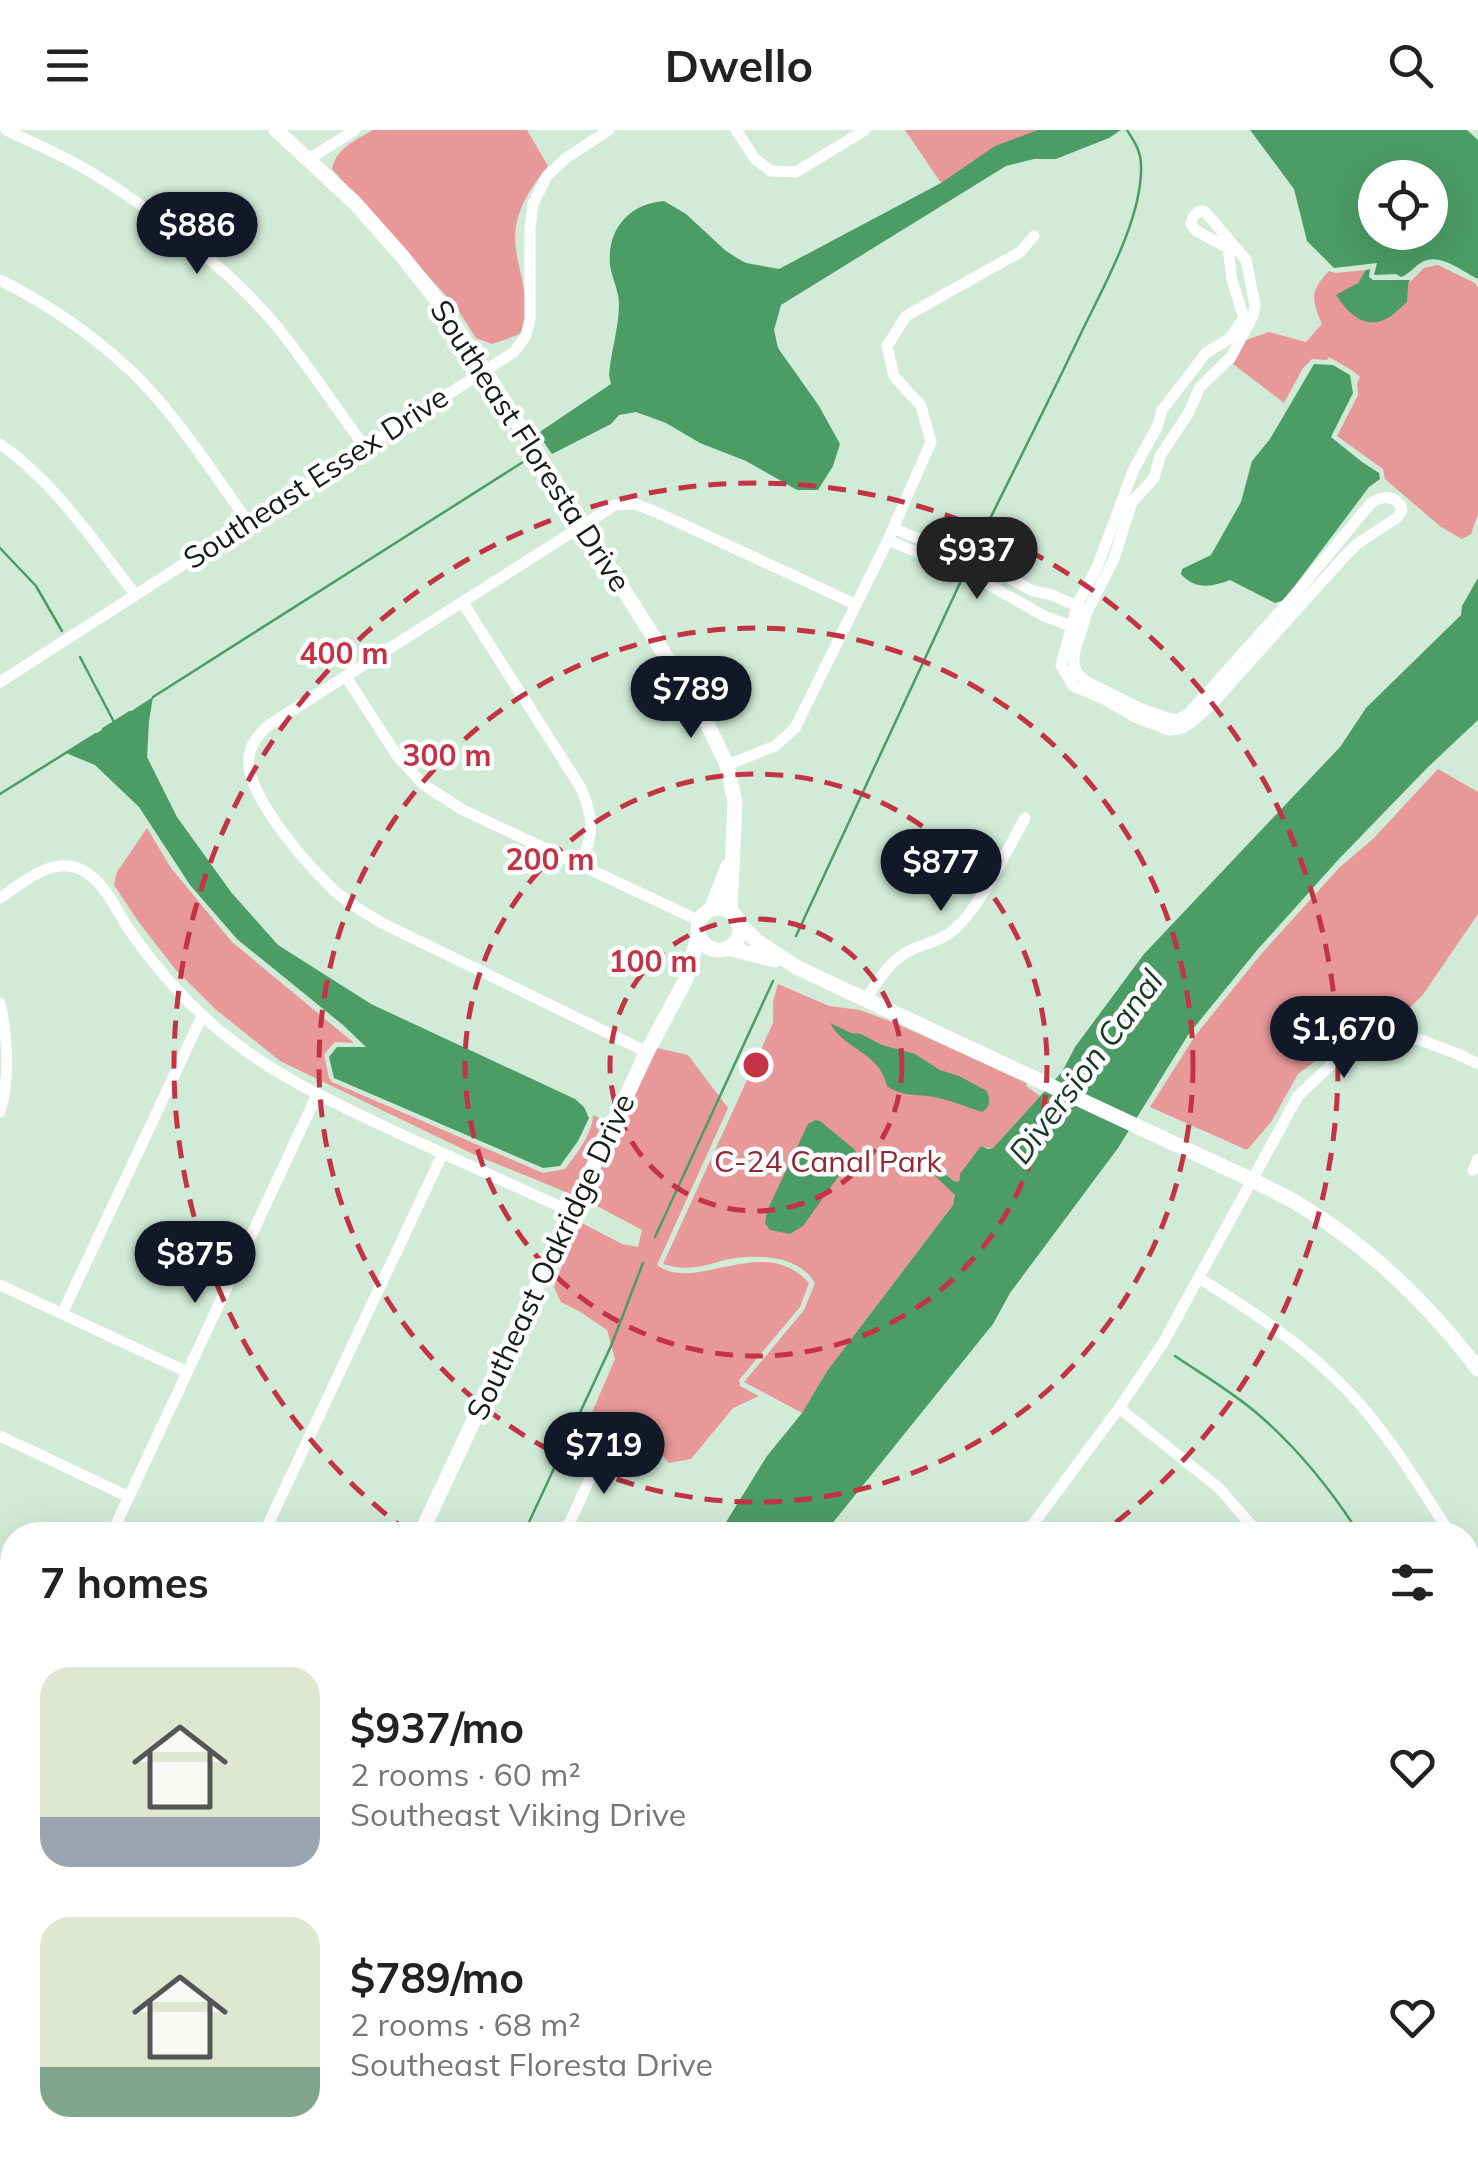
<!DOCTYPE html>
<html lang="en">
<head>
<meta charset="utf-8">
<style>
  :root { --surface:#fff; --page:#f2f2f2; --text:#222; --muted:#767676; --accent:#111827 }
  body { margin:0; font-family:Mulish,sans-serif; background:var(--page); color:var(--text); height:100vh; display:flex; flex-direction:column; font-size:38px; white-space:nowrap }
  * { box-sizing:border-box; margin:0 }
  p { font-size:32px; color:var(--muted) }
  .icon { flex:none; width:55px; height:55px; fill:none; stroke:currentColor; stroke-width:2; stroke-linecap:round; stroke-linejoin:round }
  .map { position:relative; flex:1; overflow:hidden }
  .details { position:absolute; left:0px; top:1392px; width:1480px; height:642px; display:flex; flex-direction:column; background:var(--surface); border-radius:40px 40px 0 0; box-shadow:0 10px 40px #0002 }
  .details>* { flex:none }
  .tools { position:absolute; left:1358px; top:30px; display:grid; gap:20px }
  .tools a { display:grid; place-items:center; width:90px; height:90px; border-radius:50%; background:var(--surface); box-shadow:0 10px 40px #0002; font-size:50px }
  .price { position:absolute; translate:-50% -85px; padding:0 22px; border-radius:35px; background:var(--accent); color:#fff; font-size:32px; line-height:65px; filter:drop-shadow(0 2px 5px #0008) }
  .price::after { content:''; position:absolute; left:50%; top:60px; width:30px; height:22px; margin-left:-15px; background:inherit; clip-path:polygon(0 0,100% 0,50% 100%) }
  .price.active { background:#222; color:#fff }
  ul { padding:0; list-style:none }
  li { display:flex; align-items:center; gap:30px; height:250px; padding:0 40px }
  li span { display:grid; place-items:center; flex:none; width:280px; height:200px; border-radius:30px; color:#555 }
  li>.icon { margin-inline-start:auto }
  span .icon { width:120px; height:120px; fill:#fffc; stroke-width:1 }
  li b { font-size:42px }
  h2 { display:flex; justify-content:space-between; align-items:center; height:120px; padding:0 40px; font-size:42px }
  header { display:flex; justify-content:space-between; align-items:center; height:130px; padding:0 40px; background:var(--surface); font-size:45px; font-weight:700 }
  .map>svg:first-child { display:block }
</style>
</head>
<body>
<header><svg class="icon" aria-label="menu" viewBox="0 0 24 24"><path d="M4 6h16M4 12h16M4 18h16"/></svg>Dwello<svg class="icon" aria-label="search" viewBox="0 0 24 24"><circle cx="10" cy="10" r="6"/><path d="M15 15l6 6"/></svg></header>
<div class="map">
<svg width="1478" height="2034" viewBox="0 0 1478 2034">
  <rect width="100%" height="100%" fill="#d1ebd7"/>
  <path fill="#e89899" d="M373 0H527L548 36C531 57 516 79 515 107 514 131 536 181 521 202 517 207 499 211 492 214L476 208 456 177 332 39C336 18 356 10 373 0Z
    M905 0H1096L941 53Z
    M1438 135 1475 153 1478 158V384L1471 404 1462 409 1441 397 1385 349 1383 339 1337 306 1358 265 1357 254 1360 247 1353 241 1329 227 1327 230 1312 229 1303 238 1284 273 1233 234 1246 210 1269 202 1306 212 1322 194C1311 169 1310 161 1329 141L1335 143 1367 140 1358 153 1408 154 1424 138Z
    M1438 639 1478 662V784L1422 866 1394 892 1347 907 1298 944 1271 992 1247 1020 1150 977 1195 906 1262 823 1339 738 1373 709Z
    M147 698 171 738 232 812 354 913 335 912 324 924 329 948 332 952 543 1043 565 1039C577 1023 592 1005 593 985L607 992 573 1065 473 1024 280 931 214 878 175 839 138 791 114 755 117 742Z
    M778 854 829 876 860 880 895 893 1027 953 1026 956 1040 966 993 1018 981 1017 960 1045 959 1052 954 1051 938 1037 933 1042 955 1065 953 1075 827 1241 802 1283 744 1252 804 1180 815 1153C799 1126 764 1125 735 1128 721 1130 708 1136 695 1137 684 1139 673 1137 663 1134L773 893V872Z
    M657 918 688 925 728 978 657 1135C696 1164 764 1102 809 1153L800 1177 739 1250 740 1256 759 1266 733 1278 691 1329 669 1333 636 1295 587 1294 615 1229 607 1200 579 1181 561 1172 554 1157 568 1120 582 1093 622 1114 638 1117 642 1100 584 1069 650 928Z"/>
  <path fill="#4b9c65" fill-rule="evenodd" d="M1038 0H1121L1109 8 1056 29H1034L1006 36 781 175 774 200 778 218 819 276 840 314 833 336 818 360H797L746 331 700 313 666 293 636 282 619 285 611 294 552 324 539 305 541 301 611 254 609 245C611 221 619 197 619 174 619 161 612 148 610 135 607 100 628 74 664 71L686 84 726 121 737 128 746 133 779 139 941 53 995 16Z
    M1250 0H1467L1478 10V149C1462 141 1439 122 1422 132 1413 137 1411 143 1401 147L1396 144 1374 145 1377 133 1334 138 1307 111 1294 59ZM1375 48H1430V102H1375Z
    M1370 139 1369 147 1373 150H1410L1408 154 1407 172C1401 177 1393 186 1386 189 1364 200 1347 182 1336 165L1358 153 1366 140Z
    M1314 234 1333 235 1350 245 1353 263 1331 307 1362 332 1379 343 1380 349 1369 357 1284 470 1275 473 1230 450C1212 457 1195 460 1181 444L1182 439 1211 425 1241 372 1252 331 1270 309Z
    M1478 448V590L1427 638 1338 730 1258 819 1188 905 1118 1018 1010 1163 993 1194 835 1390 825 1405H718L767 1326 802 1283 827 1241 953 1075 955 1065 932 1043 937 1037 954 1051 959 1052 960 1044 981 1016 988 1019 993 1018 1062 942 1075 917 1144 824 1340 617 1366 578 1461 485 1462 476Z
    M153 567 149 591 147 627 177 687 231 762 278 815 371 874 575 969 584 977 589 988 578 1011 560 1036 543 1038 334 948 329 927 337 917H366L343 895 237 809 190 755 139 677 95 635 66 623Z
    M830 893 851 903 861 904 882 915 915 924 940 940 959 946 987 961C990 970 991 977 982 982 966 977 950 970 934 967 917 964 902 967 887 956 880 922 844 920 830 893Z
    M815 990 820 991 854 1019 856 1022 803 1096 790 1104 770 1100 765 1093 767 1081 808 994Z
    M394 2023 395 2022 502 2023 496 2034H389Z"/>
  <g fill="none" stroke-linecap="round" stroke-linejoin="round">
    <path stroke="#4b9c65" stroke-width="2.5" d="M0 418 36 456 62 501
      M975 419C1011 346 1048 273 1083 199 1105 154 1143 86 1141 35 1141 21 1134 11 1127 0
      M80 527 114 592
      M153 567 523 332
      M103 599 130 582
      M0 664 96 604
      M796 806 960 453
      M655 1107 773 851
      M1175 1226C1203 1245 1234 1263 1259 1285 1298 1319 1332 1361 1360 1405
      M523 1405 611 1216 643 1133
      M1468 1578 1478 1594
      M0 2002 12 2007
      M46 2022 72 2034
      M230 2034 236 2022
      M921 2034 927 2022"/>
    <path stroke="#fff" stroke-width="11" d="M6 0C27 10 48 19 69 30 138 67 229 138 279 199 309 237 336 278 365 317
      M736 0 755 29 771 41 796 42 865 0
      M309 29 355 0
      M1199 81H1204L1207 84 1246 130 1255 175 1253 186 1231 227 1200 257 1188 284 1160 326 1154 348 1132 372 1114 429 1087 482 1074 524V537L1078 544 1087 552 1141 579 1171 589H1179L1189 583 1299 460 1370 374C1381 366 1392 364 1401 376L1402 380 1398 387 1357 414 1344 427 1212 574 1191 593 1180 599 1169 600 1135 587 1106 570 1073 556 1061 535 1078 473 1098 435 1133 341 1157 297 1162 280 1206 223 1230 208 1244 188 1232 150 1228 118 1195 100 1191 94 1193 87Z
      M0 150C46 173 91 204 129 239 174 281 212 342 249 393
      M0 314C55 352 94 412 135 464
      M893 398 1002 444 1033 461 1052 465 1083 479
      M888 410 975 447 1044 486 1074 497
      M463 473 581 658C595 693 593 698 582 734
      M346 547 398 627 424 655 463 680 700 791
      M0 552 514 222 526 206 530 189V98L533 74 547 46 566 28 609 0
      M727 635 775 616 795 598 888 410 931 312 921 276 894 246 887 216 906 186 1020 122 1034 106
      M0 768C23 753 53 725 82 740 107 753 117 784 133 805 158 841 187 873 220 901 274 946 335 973 398 1003 456 1029 514 1056 572 1082
      M867 869C877 850 893 828 913 819 927 813 943 810 955 799 982 774 1006 722 1025 688
      M0 873C8 908 10 948 0 982
      M647 922 382 793C369 785 354 777 342 767 314 745 244 664 249 628 250 614 259 604 269 595L615 375 635 374 656 382 855 474
      M1473 1040 1478 1029
      M1199 1148C1252 1181 1304 1215 1347 1260 1388 1303 1419 1355 1451 1405
      M0 1155 187 1242
      M62 1184 202 886
      M1119 1278 1219 1358 1260 1405
      M0 1306 129 1367
      M111 1405 317 965
      M263 1405 443 1023
      M564 1405 603 1320 618 1308
      M1025 1405 1119 1278 1163 1213 1298 966 1337 929 1384 913 1418 909 1458 924 1478 934
      M1468 1430 1478 1447
      M0 1457 12 1463
      M1468 1630 1478 1623
      M0 1641 12 1614
      M1468 1729 1478 1746
      M1468 1829 1478 1823
      M0 1914 12 1920
      M0 1965 12 1938
      M1468 1992 1478 1985
      M988 2022 1009 2034
      M1327 2022 1334 2034
      M269 2034 275 2022
      M671 2034 677 2022
      M832 2034 839 2022
      M1145 2034 1161 2022
      M1400 2034 1418 2022"/>
    <path stroke="#fff" stroke-width="15" d="M276 0 354 72 402 126 440 174 485 241 703 585 727 635 735 672 730 782
      M698 799a21 21 0 1 1 42 0a21 21 0 1 1-42 0Z
      M711 780 728 736
      M738 793 758 812 798 838 1252 1050C1268 1058 1285 1066 1300 1075 1370 1117 1429 1175 1478 1239
      M727 818 775 830
      M420 1405 647 922 685 851 699 804
      M124 2034 130 2022"/>
  </g>
  <g fill="none" stroke="#c33345" stroke-width="5" stroke-dasharray="18 12">
    <circle cx="756" cy="935" r="146"/>
    <circle cx="756" cy="935" r="291"/>
    <circle cx="756" cy="935" r="437"/>
    <path d="M410 1403A582 582 0 1 1 1102 1403"/>
  </g>
  <g text-anchor="middle" stroke-width="9" stroke-linejoin="round" paint-order="stroke">
    <g font-size="30" fill="#131c15" stroke="#fff">
      <text transform="translate(530 316) rotate(57)" y="10">Southeast Floresta Drive</text>
      <text transform="translate(316 348) rotate(-33)" y="10">Southeast Essex Drive</text>
      <text transform="translate(551 1127) rotate(-65)" y="10">Southeast Oakridge Drive</text>
    </g>
    <g font-size="30" fill="#942634" stroke="#fff">
      <text x="828" y="1042">C-24 Canal Park</text>
    </g>
    <g font-size="32" font-style="italic" fill="#183a23" stroke="#fff">
      <text transform="translate(1086 937) rotate(-53)" y="11">Diversion Canal</text>
    </g>
  </g>
  <circle cx="756" cy="935" r="15" fill="#c33345" stroke="#fff" stroke-width="5"/>
  <g font-size="30" text-anchor="middle" font-weight="bold" fill="#c33345" stroke="#fff" stroke-width="9" stroke-linejoin="round" paint-order="stroke">
    <text x="344" y="534">400 m</text>
    <text x="447" y="636">300 m</text>
    <text x="550" y="740">200 m</text>
    <text x="653" y="842">100 m</text>
  </g>
</svg>
<div class="tools">
<a><svg class="icon" aria-label="locate" viewBox="0 0 24 24"><circle cx="12" cy="12" r="6"/><path d="M12 2v4M12 18v4M2 12h4M18 12h4"/></svg></a>
</div>
<b class="price" style="left:197px;top:147px">$886</b>
<b class="price active" style="left:977px;top:472px">$937</b>
<b class="price" style="left:691px;top:611px">$789</b>
<b class="price" style="left:941px;top:784px">$877</b>
<b class="price" style="left:1344px;top:951px">$1,670</b>
<b class="price" style="left:195px;top:1176px">$875</b>
<b class="price" style="left:604px;top:1367px">$719</b>
<section class="details">
<h2>7 homes<svg class="icon" aria-label="filters" viewBox="0 0 24 24"><path d="M4 7h16M4 17h16"/><circle cx="9" cy="7" r="2"/><circle cx="15" cy="17" r="2"/></svg></h2>
<ul>
<li><span style="background:linear-gradient(#dfe7d0 75%,#9aa5b1 0)"><svg class="icon" aria-label="home" viewBox="0 0 24 24"><path d="M3 11l9-7 9 7M6 9v11h12V9"/></svg></span><div><b>$937/mo</b><p>2 rooms · 60 m²</p><p>Southeast Viking Drive</p></div><svg class="icon" aria-label="heart" viewBox="0 0 24 24"><path d="M12 20l-8-8c-3-5 5-10 8-4 3-6 11-1 8 4z"/></svg></li>
<li><span style="background:linear-gradient(#dfe7d0 75%,#7fa58c 0)"><svg class="icon" aria-label="home" viewBox="0 0 24 24"><path d="M3 11l9-7 9 7M6 9v11h12V9"/></svg></span><div><b>$789/mo</b><p>2 rooms · 68 m²</p><p>Southeast Floresta Drive</p></div><svg class="icon" aria-label="heart" viewBox="0 0 24 24"><path d="M12 20l-8-8c-3-5 5-10 8-4 3-6 11-1 8 4z"/></svg></li>
</ul>
</section>
</div>
</body>
</html>
